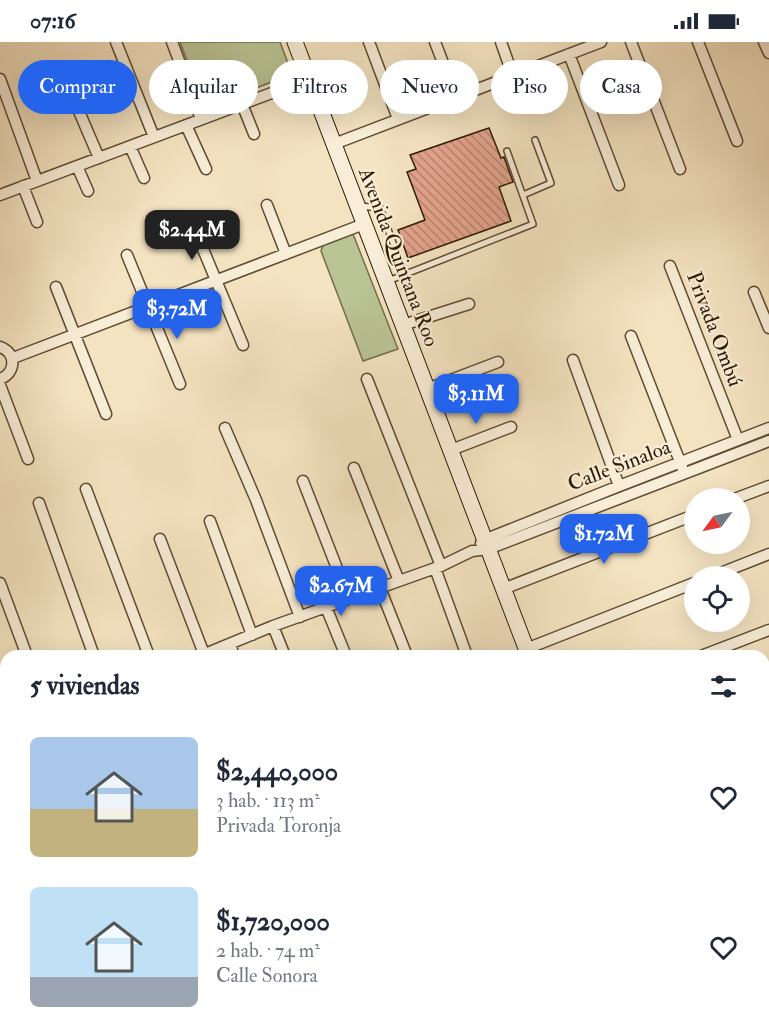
<!DOCTYPE html>
<html lang="es">
<head>
<meta charset="utf-8">
<style>
  :root { --surface:#fff; --page:#f2f2f3; --text:#1f2937; --muted:#747a83; --accent:#2563eb }
  body { margin:0; font-family:"IM FELL Double Pica",serif; background:var(--page); color:var(--text); height:100vh; display:flex; flex-direction:column; font-size:22px; white-space:nowrap }
  * { box-sizing:border-box; margin:0 }
  p { font-size:20px; color:var(--muted) }
  .icon { flex:none; width:33px; height:33px; fill:none; stroke:currentColor; stroke-width:2; stroke-linecap:round; stroke-linejoin:round }
  .map { position:relative; flex:1; overflow:hidden }
  .drawer { position:absolute; left:0px; top:608px; width:770px; height:386px; display:flex; flex-direction:column; background:var(--surface); border-radius:18px 18px 0 0; box-shadow:0 6px 24px #0002 }
  .drawer>* { flex:none }
  .guide { position:absolute; left:18px; top:18px; width:734px; height:54px; display:flex; gap:12px }
  .needle { width:39px; rotate:237deg }
  .tools { position:absolute; left:684px; top:446px; display:grid; gap:12px }
  .tools a { display:grid; place-items:center; width:66px; height:66px; border-radius:50%; background:var(--surface); box-shadow:0 6px 24px #0002; font-size:30px }
  .price { position:absolute; translate:-50% -51px; padding:0 14px; border-radius:12px; background:var(--accent); color:#fff; font-size:20px; line-height:39px; filter:drop-shadow(0 2px 3px #0008) }
  .price::after { content:''; position:absolute; left:50%; top:36px; width:18px; height:14px; margin-left:-9px; background:inherit; clip-path:polygon(0 0,100% 0,50% 100%) }
  .price.active { background:#222; color:#fff }
  ul { padding:0; list-style:none }
  li { display:flex; align-items:center; gap:18px; height:150px; padding:0 30px }
  li span { display:grid; place-items:center; flex:none; width:168px; height:120px; border-radius:9px; color:#555 }
  li>.icon { margin-inline-start:auto }
  span .icon { width:72px; height:72px; fill:#fffc; stroke-width:1 }
  li b { font-size:26px }
  h2 { display:flex; justify-content:space-between; align-items:center; height:72px; padding:0 30px; font-size:26px }
  .chip { padding:0 21px; border-radius:27px; background:var(--surface); box-shadow:0 6px 24px #0002; font-size:21px; line-height:54px }
  .chip.active { background:var(--accent); color:#fff }
  .status { display:flex; justify-content:space-between; align-items:center; height:42px; padding:0 30px; background:var(--surface); direction:ltr }
  .status svg { height:16px; fill:currentColor }
  .map>svg:first-child { display:block }
</style>
</head>
<body>
<div class="status"><b>07:16</b><svg viewBox="0 0 49 12"><path d="M0 12V9h3v3zM5 12V6h3v6zM10 12V3h3v9zM15 12V0h3v12zM26 1h20v11H26zM47 4h2v5h-2z"/></svg></div>
<div class="map">
<svg width="769" height="992" viewBox="0 0 769 992">
  <defs>
    <pattern id="building-back-hatch" width="6" height="6" patternUnits="userSpaceOnUse" patternTransform="scale(1.5)"><rect width="6" height="6" fill="#e3a38d"/><path d="M-1 5l2 2M0 0l6 6M5-1l2 2" fill="none" stroke="#b88471"/></pattern>
  </defs>
  <rect width="100%" height="100%" fill="#f4e3c1"/>
  <filter id="stains"><feTurbulence type="fractalNoise" baseFrequency=".00333" numOctaves="4"/><feColorMatrix values="0 0 0 0 .2 0 0 0 0 .09 0 0 0 0 .02 0 0 0 .5 -.17"/></filter>
  <radialGradient id="worn" r=".72"><stop offset=".6" stop-color="#630" stop-opacity="0"/><stop offset="1" stop-color="#630" stop-opacity=".3"/></radialGradient>
  <path fill="#bac494" stroke="#736f4b" stroke-width="1.5" d="M180 0H280L292 32 205 66Z
    M353 192 398 307 363 319 321 209 323 203Z"/>
  <path fill="url(#building-back-hatch)" stroke="#2c1a02" stroke-width="1.5" d="M489 86 501 116 504 115 513 140 499 145 511 179 408 216 398 188 425 178 407 130 416 127 410 113Z"/>
  <g fill="none" stroke-linecap="round" stroke-linejoin="round">
    <defs>
      <path id="lane" d="M523 153 551 141 535 98
        M360 164 380 166 405 233
        M388 239 533 182 507 109"/>
      <path id="street" d="M116 0 154 95
        M172 0 201 77
        M369 0 398 77
        M435 0 456 55
        M501 0 513 34
        M631 0 680 127
        M698 0 737 99
        M764 0 769 11
        M569 12 619 143
        M0 37 37 139
        M72 53 99 116
        M242 62 254 92
        M186 83 206 127
        M334 102 601 0
        M130 104 144 136
        M77 124 88 149
        M23 144 37 180
        M0 153 309 37
        M267 163 286 212
        M195 188 243 303
        M127 213 180 342
        M670 224 738 398
        M56 245 106 372
        M754 250 769 286
        M403 283 469 262
        M631 294 682 425
        M0 305C17 311 16 331 0 337
        M13 316 364 182
        M573 318 619 444
        M367 337 441 524
        M0 343 28 417
        M427 347 498 320
        M225 386 256 458 300 575
        M451 408 511 385
        M354 426 399 539
        M303 439 349 557
        M86 447 149 614
        M737 456 769 444
        M39 461 94 614
        M210 479 252 593
        M160 497 204 612
        M481 501 484 498 619 444 769 386
        M435 526 467 614
        M713 534 769 512
        M0 541 27 614
        M380 546 407 614
        M503 547 694 473
        M326 565 346 614
        M273 584 285 614
        M230 602 234 614
        M526 607 694 541
        M200 614 273 584 441 524 472 509 488 507 769 399
        M701 614 769 588
        M0 660 6 658
        M0 742 6 740
        M0 822 6 820
        M764 888 769 904
        M0 901 6 899
        M0 981 6 979
        M380 987 382 992
        M509 987 511 992
        M567 987 569 992
        M622 987 624 992
        M741 987 743 992
        M184 992 197 987 199 992"/>
      <path id="secondary" d="M295 0 529 614
        M764 867 769 865
        M764 881 769 879
        M670 987 672 992
        M459 992 472 987"/>
    </defs>
    <use href="#lane" stroke="#5e4c32" stroke-width="8"/>
    <use href="#street" stroke="#5e4c32" stroke-width="13"/>
    <use href="#secondary" stroke="#2c1a02" stroke-width="17"/>
    <use href="#lane" stroke="#f8edd7" stroke-width="5"/>
    <use href="#street" stroke="#f8edd7" stroke-width="10"/>
    <use href="#secondary" stroke="#f8edd7" stroke-width="15"/>
  </g>
  <g text-anchor="middle" stroke-width="4.5" stroke-linejoin="round" paint-order="stroke">
    <g font-size="21" fill="#2c1a02" stroke="#f8edd7">
      <text transform="translate(399 215) rotate(69)" y="7">Avenida Quintana Roo</text>
      <text transform="translate(715 287) rotate(69)" y="7">Privada Ombú</text>
      <text transform="translate(619 423) rotate(-21)" y="7">Calle Sinaloa</text>
    </g>
  </g>
  <rect width="100%" height="100%" filter="url(#stains)"/>
  <rect width="100%" height="100%" fill="url(#worn)"/>
</svg>
<div class="tools">
<a><svg class="needle" viewBox="-14 -14 28 28"><path d="M0-13l5 13h-10z" fill="#e53935"/><path d="M0 13l5-13h-10z" fill="#747a83"/></svg></a>
<a><svg class="icon" aria-label="locate" viewBox="0 0 24 24"><circle cx="12" cy="12" r="6"/><path d="M12 2v4M12 18v4M2 12h4M18 12h4"/></svg></a>
</div>
<b class="price active" style="left:192px;top:219px">$2.44M</b>
<b class="price" style="left:177px;top:298px">$3.72M</b>
<b class="price" style="left:476px;top:383px">$3.11M</b>
<b class="price" style="left:604px;top:523px">$1.72M</b>
<b class="price" style="left:341px;top:575px">$2.67M</b>
<div class="guide">
<a class="chip active">Comprar</a>
<a class="chip">Alquilar</a>
<a class="chip">Filtros</a>
<a class="chip">Nuevo</a>
<a class="chip">Piso</a>
<a class="chip">Casa</a>
</div>
<section class="drawer">
<h2>5 viviendas<svg class="icon" aria-label="filters" viewBox="0 0 24 24"><path d="M4 7h16M4 17h16"/><circle cx="9" cy="7" r="2"/><circle cx="15" cy="17" r="2"/></svg></h2>
<ul>
<li><span style="background:linear-gradient(#a9c7e8 60%,#c2b280 0)"><svg class="icon" aria-label="home" viewBox="0 0 24 24"><path d="M3 11l9-7 9 7M6 9v11h12V9"/></svg></span><div><b>$2,440,000</b><p>3 hab. · 113 m²</p><p>Privada Toronja</p></div><svg class="icon" aria-label="heart" viewBox="0 0 24 24"><path d="M12 20l-8-8c-3-5 5-10 8-4 3-6 11-1 8 4z"/></svg></li>
<li><span style="background:linear-gradient(#bfe0f5 75%,#9aa5b1 0)"><svg class="icon" aria-label="home" viewBox="0 0 24 24"><path d="M3 11l9-7 9 7M6 9v11h12V9"/></svg></span><div><b>$1,720,000</b><p>2 hab. · 74 m²</p><p>Calle Sonora</p></div><svg class="icon" aria-label="heart" viewBox="0 0 24 24"><path d="M12 20l-8-8c-3-5 5-10 8-4 3-6 11-1 8 4z"/></svg></li>
</ul>
</section>
</div>
</body>
</html>
